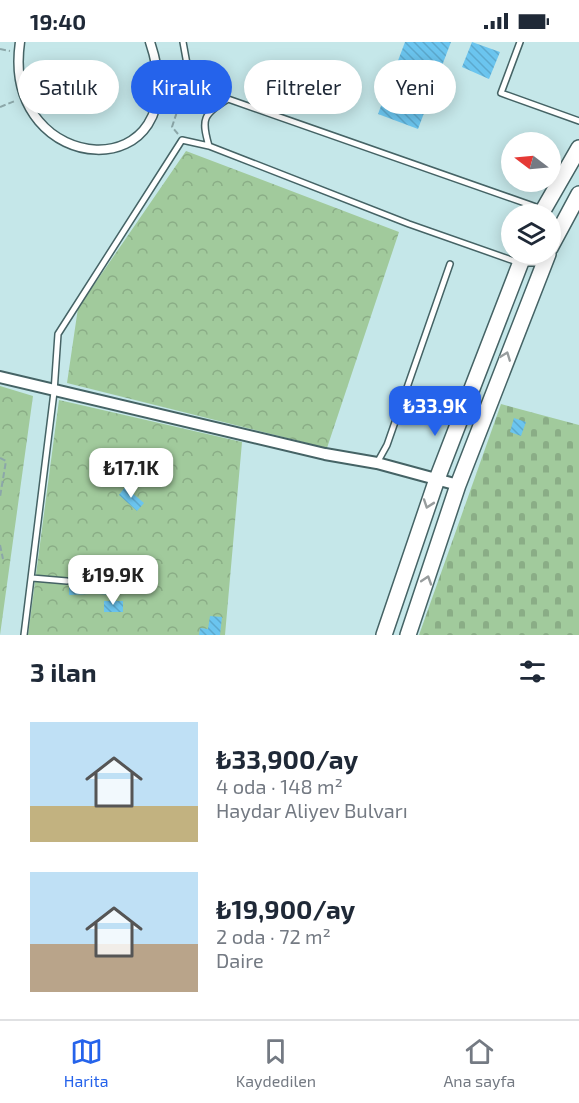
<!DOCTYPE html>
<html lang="tr">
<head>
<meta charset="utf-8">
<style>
  :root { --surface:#fff; --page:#f6f6f7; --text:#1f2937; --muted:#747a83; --line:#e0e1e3; --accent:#2563eb }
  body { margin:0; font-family:"Exo 2",sans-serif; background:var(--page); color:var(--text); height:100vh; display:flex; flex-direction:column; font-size:22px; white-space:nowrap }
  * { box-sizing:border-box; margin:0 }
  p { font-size:20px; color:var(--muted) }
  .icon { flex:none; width:33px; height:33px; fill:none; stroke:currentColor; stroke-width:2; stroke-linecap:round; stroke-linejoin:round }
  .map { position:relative; height:593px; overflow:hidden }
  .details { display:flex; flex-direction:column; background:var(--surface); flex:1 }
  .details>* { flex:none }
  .banner { position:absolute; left:18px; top:18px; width:543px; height:54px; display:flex; gap:12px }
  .needle { width:39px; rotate:286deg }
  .buttons { position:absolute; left:501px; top:90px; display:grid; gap:12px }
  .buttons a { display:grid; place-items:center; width:60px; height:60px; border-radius:50%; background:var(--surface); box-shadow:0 3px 15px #0003; font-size:30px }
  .price { position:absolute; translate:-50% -51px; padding:0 14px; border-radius:12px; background:#fff; color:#222; font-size:20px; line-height:39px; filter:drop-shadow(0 2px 3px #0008) }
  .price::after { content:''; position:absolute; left:50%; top:36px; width:18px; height:14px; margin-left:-9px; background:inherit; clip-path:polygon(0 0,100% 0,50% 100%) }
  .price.selected { background:var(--accent); color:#fff }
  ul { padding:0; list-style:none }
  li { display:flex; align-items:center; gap:18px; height:150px; padding:0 30px }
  li span { display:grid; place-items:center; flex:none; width:168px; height:120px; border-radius:0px; color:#555 }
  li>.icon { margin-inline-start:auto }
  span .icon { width:72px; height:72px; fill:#fffc; stroke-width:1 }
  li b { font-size:26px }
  h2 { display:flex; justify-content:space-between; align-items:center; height:72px; padding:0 30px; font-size:26px }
  .tag { padding:0 21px; border-radius:27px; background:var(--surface); box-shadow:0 3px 15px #0003; font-size:21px; line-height:54px }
  .tag.selected { background:var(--accent); color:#fff }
  .status { display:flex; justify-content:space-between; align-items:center; height:42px; padding:0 30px; background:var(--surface); direction:ltr }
  .status svg { height:16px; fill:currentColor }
  .menu { display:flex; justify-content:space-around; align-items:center; height:84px; border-top:2px solid var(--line); background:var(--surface); font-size:16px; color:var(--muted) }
  .menu a { display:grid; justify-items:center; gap:3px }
  .menu .selected { color:var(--accent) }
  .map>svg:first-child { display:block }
</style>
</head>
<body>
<div class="status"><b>19:40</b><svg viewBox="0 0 49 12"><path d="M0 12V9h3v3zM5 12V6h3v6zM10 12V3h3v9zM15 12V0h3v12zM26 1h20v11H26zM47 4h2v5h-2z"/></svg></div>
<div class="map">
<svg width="579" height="593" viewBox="0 0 579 593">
  <defs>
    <pattern id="cemetery-stones" width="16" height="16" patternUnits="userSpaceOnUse" patternTransform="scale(1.5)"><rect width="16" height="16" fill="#a1ca9c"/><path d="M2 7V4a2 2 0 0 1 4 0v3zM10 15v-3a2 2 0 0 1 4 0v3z" fill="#8aad86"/></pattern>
    <pattern id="park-crowns" width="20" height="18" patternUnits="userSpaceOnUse" patternTransform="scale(1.5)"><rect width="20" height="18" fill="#a1ca9c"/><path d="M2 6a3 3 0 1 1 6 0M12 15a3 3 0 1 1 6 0" fill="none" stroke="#8aad86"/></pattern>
    <pattern id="building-back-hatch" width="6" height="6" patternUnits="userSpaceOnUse" patternTransform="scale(1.5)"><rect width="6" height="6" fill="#6bc5ef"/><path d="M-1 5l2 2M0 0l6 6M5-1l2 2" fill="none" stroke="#5ca9cd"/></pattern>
  </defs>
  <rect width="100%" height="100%" fill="#c5e7e9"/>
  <path fill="url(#cemetery-stones)" d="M501 362 579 383V593H419Z"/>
  <path fill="url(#park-crowns)" d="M186 109 399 190 327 406 67 341 78 266Z
    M0 344 33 354 0 593Z
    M59 358 242 400 225 593H28Z"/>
  <path fill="url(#building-back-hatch)" d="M405 0H451L418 87 378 72Z
    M472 0 500 10 489 37 462 25Z
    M514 376 526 380 521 394 510 390Z
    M125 445 144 461 137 469 119 453Z
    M98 539 117 540 116 553 97 552Z
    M90 540V552L69 553V541Z
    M104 559H123V570H104Z
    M210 574 222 575 220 593H199L200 586 208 587Z"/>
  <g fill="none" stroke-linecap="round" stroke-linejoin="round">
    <defs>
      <path id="service" d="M520 0 501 51 579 79
        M228 57 542 167
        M209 104 409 182 520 221H541
        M550 182 552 194
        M377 421 387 403 450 222
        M32 536 67 539
        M24 593 54 350 58 292 182 98 209 104C201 77 203 72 228 57L203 52 189 33 183 0"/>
      <path id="pedestrian" d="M20 0C0 138 200 149 150 0"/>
      <path id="minor" d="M0 335 325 412 377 421 458 443"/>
      <path id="secondary" d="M541 172 579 106
        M550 206 579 152
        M384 593 437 437 524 212
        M408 593 458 443 548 212"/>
    </defs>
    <use href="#service" stroke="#456365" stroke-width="8"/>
    <use href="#pedestrian" stroke="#456365" stroke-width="11"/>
    <use href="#minor" stroke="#456365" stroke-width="14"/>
    <use href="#secondary" stroke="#456365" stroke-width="18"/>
    <path stroke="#8ca7a9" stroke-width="2" stroke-dasharray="6 3" stroke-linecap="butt" d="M0 7 10 9
      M164 62 178 66
      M0 65 15 59
      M178 92 172 85 186 42
      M0 416 6 419 0 455
      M0 503 3 517"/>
    <use href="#service" stroke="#fff" stroke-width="5"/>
    <use href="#pedestrian" stroke="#fff" stroke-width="8"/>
    <use href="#minor" stroke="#fff" stroke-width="10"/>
    <use href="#secondary" stroke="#fff" stroke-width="15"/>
  </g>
  <defs><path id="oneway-chevron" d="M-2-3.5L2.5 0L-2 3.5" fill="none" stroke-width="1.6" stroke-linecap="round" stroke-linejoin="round" transform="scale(1.5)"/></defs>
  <g stroke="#989d9e">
    <use href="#oneway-chevron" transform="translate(506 314) rotate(-69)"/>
    <use href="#oneway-chevron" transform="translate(428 462) rotate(109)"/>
    <use href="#oneway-chevron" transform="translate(427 538) rotate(-72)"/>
  </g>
</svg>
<div class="buttons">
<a><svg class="needle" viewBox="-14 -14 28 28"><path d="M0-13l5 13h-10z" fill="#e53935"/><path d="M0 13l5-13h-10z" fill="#747a83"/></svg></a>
<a><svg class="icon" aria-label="layers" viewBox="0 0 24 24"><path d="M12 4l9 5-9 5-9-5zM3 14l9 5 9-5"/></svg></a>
</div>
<b class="price selected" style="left:435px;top:395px">₺33.9K</b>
<b class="price" style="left:131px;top:457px">₺17.1K</b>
<b class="price" style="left:113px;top:564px">₺19.9K</b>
<div class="banner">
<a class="tag">Satılık</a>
<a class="tag selected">Kiralık</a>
<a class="tag">Filtreler</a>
<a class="tag">Yeni</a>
</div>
</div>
<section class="details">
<h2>3 ilan<svg class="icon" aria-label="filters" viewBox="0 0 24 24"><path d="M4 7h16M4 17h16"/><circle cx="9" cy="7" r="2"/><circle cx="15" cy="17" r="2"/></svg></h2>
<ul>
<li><span style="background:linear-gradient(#bfe0f5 70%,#c2b280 0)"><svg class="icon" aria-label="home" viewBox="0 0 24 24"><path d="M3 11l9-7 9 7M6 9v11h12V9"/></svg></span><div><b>₺33,900/ay</b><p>4 oda · 148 m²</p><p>Haydar Aliyev Bulvarı</p></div></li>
<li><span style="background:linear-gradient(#bfe0f5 60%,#b9a48a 0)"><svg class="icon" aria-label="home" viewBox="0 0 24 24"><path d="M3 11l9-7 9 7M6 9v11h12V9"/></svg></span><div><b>₺19,900/ay</b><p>2 oda · 72 m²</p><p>Daire</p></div></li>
</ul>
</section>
<nav class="menu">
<a class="selected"><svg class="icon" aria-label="map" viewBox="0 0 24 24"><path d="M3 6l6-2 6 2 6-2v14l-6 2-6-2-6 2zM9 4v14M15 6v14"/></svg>Harita</a>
<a><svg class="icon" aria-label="saved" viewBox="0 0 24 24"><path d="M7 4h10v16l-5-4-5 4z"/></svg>Kaydedilen</a>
<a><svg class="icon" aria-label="home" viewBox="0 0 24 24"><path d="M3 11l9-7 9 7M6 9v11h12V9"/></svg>Ana sayfa</a>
</nav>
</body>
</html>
